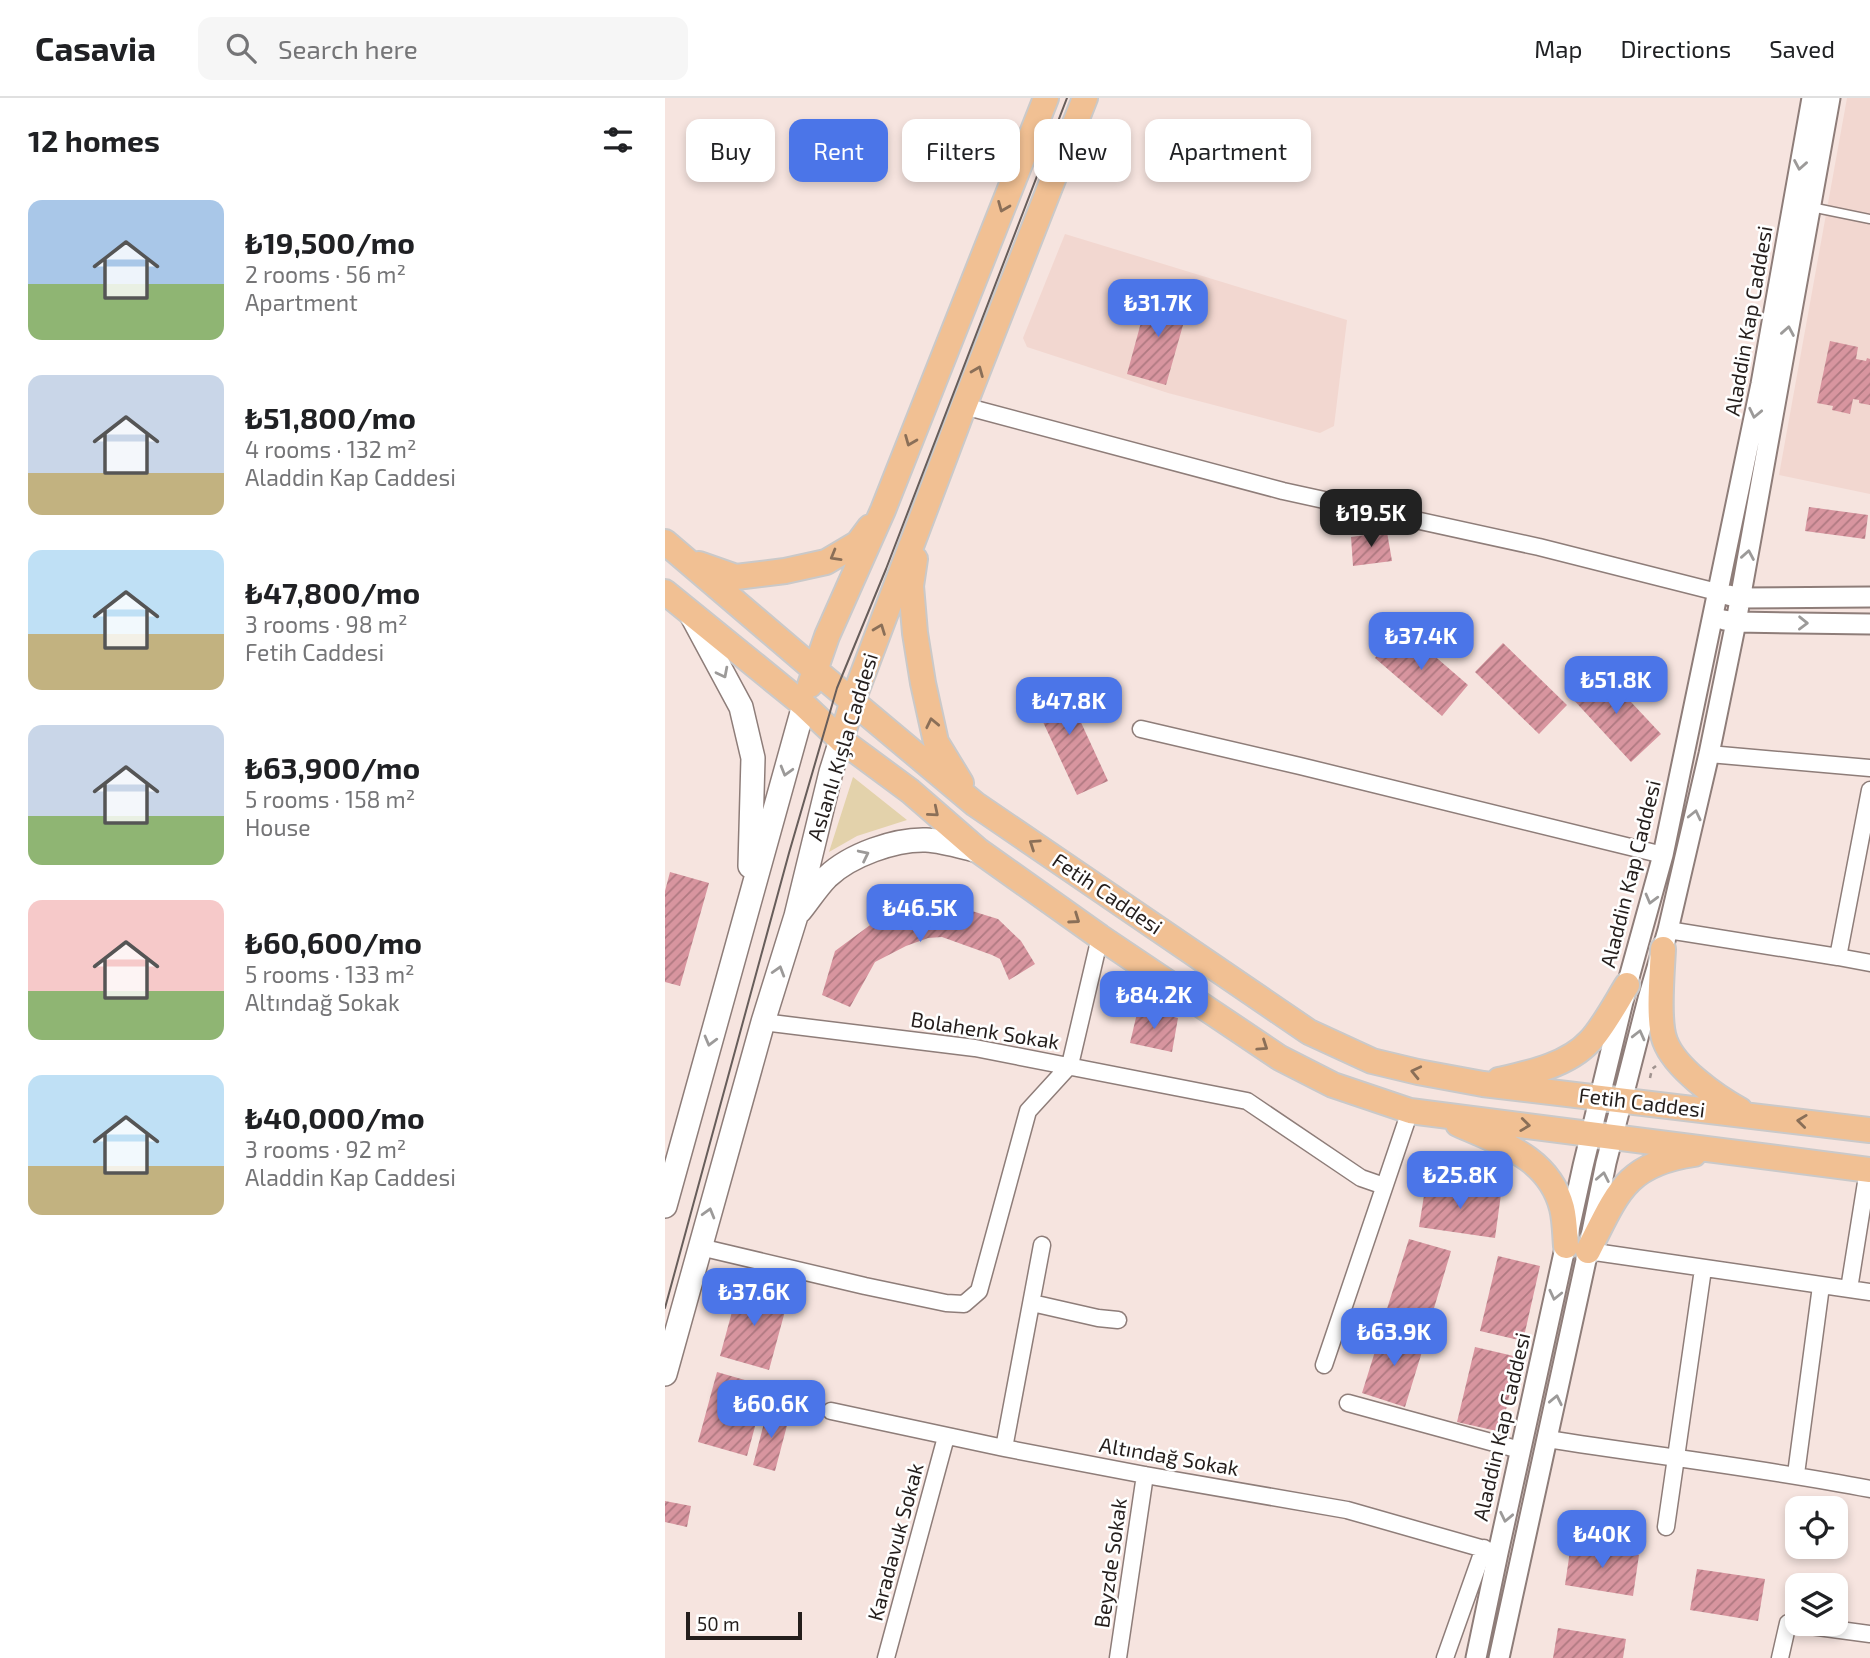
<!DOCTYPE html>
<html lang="en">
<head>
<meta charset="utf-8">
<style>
  :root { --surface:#fff; --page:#f6f6f6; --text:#202124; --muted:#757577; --line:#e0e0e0; --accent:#4b75e8 }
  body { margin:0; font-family:"Exo 2",sans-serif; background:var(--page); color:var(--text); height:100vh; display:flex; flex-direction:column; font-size:26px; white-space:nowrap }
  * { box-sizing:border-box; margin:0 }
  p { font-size:23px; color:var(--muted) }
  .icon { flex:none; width:38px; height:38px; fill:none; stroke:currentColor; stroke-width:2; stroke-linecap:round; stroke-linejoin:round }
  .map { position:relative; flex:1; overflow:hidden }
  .details { display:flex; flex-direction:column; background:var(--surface); width:665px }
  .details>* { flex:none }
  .hud { position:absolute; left:21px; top:21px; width:665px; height:63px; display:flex; gap:14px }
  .tools { position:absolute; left:1120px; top:1398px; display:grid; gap:14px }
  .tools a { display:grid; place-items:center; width:63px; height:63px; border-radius:14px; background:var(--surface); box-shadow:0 4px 10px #0003; font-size:35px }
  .scale { position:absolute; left:21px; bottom:18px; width:116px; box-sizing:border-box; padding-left:7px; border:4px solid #241e1c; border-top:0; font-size:19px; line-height:24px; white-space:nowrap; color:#241e1c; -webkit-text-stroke:5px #fff; paint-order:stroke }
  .price { position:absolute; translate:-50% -60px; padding:0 16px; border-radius:14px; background:var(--accent); color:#fff; font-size:23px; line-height:46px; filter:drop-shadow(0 2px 4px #0008) }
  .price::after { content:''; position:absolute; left:50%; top:42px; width:21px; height:16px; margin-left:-10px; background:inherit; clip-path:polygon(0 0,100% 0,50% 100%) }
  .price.active { background:#222; color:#fff }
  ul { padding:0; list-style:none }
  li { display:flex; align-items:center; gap:21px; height:175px; padding:0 28px }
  li span { display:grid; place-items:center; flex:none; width:196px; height:140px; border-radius:14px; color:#555 }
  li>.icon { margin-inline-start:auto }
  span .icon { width:84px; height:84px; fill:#fffc; stroke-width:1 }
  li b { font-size:30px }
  h2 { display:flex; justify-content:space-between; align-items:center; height:84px; padding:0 28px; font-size:30px }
  .pill { padding:0 24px; border-radius:14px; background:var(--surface); box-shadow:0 4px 10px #0003; font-size:24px; line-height:63px }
  .pill.active { background:var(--accent); color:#fff }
  header { display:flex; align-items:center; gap:42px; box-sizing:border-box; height:98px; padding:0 35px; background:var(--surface); border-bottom:2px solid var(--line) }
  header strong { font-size:33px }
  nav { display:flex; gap:38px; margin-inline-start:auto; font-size:24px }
  .search { width:490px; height:63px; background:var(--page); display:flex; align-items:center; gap:18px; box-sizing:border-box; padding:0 24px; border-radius:14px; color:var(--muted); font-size:26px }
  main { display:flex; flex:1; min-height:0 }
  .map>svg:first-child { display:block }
</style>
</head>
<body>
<header>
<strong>Casavia</strong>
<div class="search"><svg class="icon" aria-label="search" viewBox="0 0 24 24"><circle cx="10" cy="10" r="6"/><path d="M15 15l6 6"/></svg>Search here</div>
<nav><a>Map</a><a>Directions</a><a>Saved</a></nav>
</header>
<main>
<section class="details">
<h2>12 homes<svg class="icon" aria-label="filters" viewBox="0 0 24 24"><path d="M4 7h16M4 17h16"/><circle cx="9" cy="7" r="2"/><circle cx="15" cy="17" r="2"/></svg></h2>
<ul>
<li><span style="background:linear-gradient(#a9c7e8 60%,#8fb573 0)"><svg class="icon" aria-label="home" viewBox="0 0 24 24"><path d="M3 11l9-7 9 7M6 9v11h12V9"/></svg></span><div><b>₺19,500/mo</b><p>2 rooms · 56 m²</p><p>Apartment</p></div></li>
<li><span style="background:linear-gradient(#c9d6e8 70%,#c2b280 0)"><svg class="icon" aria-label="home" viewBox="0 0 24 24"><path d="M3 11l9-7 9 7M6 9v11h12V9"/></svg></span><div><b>₺51,800/mo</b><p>4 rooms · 132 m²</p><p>Aladdin Kap Caddesi</p></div></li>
<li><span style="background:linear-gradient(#bfe0f5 60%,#c2b280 0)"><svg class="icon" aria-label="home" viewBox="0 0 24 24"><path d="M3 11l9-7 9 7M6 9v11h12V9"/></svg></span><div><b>₺47,800/mo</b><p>3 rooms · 98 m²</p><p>Fetih Caddesi</p></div></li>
<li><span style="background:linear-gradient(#c9d6e8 65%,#8fb573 0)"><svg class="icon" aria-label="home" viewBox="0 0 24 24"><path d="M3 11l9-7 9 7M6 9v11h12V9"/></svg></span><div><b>₺63,900/mo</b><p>5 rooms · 158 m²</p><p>House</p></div></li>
<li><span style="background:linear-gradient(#f6c9c9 65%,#8fb573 0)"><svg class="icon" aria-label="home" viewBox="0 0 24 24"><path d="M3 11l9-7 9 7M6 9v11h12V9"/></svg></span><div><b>₺60,600/mo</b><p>5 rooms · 133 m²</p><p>Altındağ Sokak</p></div></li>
<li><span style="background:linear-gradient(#bfe0f5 65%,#c2b280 0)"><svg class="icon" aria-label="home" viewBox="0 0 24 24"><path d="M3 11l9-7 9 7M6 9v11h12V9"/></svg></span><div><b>₺40,000/mo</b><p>3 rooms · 92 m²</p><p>Aladdin Kap Caddesi</p></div></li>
</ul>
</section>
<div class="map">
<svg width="1205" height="1560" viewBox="0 0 1205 1560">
  <defs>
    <pattern id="building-hatch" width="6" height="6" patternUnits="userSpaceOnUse" patternTransform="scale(1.75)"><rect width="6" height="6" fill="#d8959f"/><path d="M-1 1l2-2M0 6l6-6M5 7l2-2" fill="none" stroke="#af7981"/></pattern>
  </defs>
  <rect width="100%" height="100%" fill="#f6e4df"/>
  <path fill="#f2d7d0" d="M1182 0H1205V396L1114 377Z
    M400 136 682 222 669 328 655 335 503 295 362 249 358 240Z"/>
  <path fill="#e3d2ab" d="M188 679 242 722 192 738 164 754Z"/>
  <path fill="url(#building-hatch)" d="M484 195 524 206 501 287 462 276Z
    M1165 243 1193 249 1191 261 1201 263 1202 260 1205 261V307L1194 305V302L1188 301 1185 316 1167 312 1168 308 1152 305Z
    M1144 409 1203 417 1200 441 1140 433Z
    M722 434 727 463 688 468 686 439Z
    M736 529 803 587 777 618 710 560Z
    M838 545 902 607 874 636 810 574Z
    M935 571 996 636 966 664 906 599Z
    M396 581 443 683 412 697 365 596Z
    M5 774 44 785 15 888 0 884V793Z
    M254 806 297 810 333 821 356 843 370 866 344 882 335 861 327 857 277 839 263 840 241 848 210 864 185 909 157 897 170 853 220 816Z
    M473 911 513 920 507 954 465 945Z
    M761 1085 836 1096 830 1140 754 1129Z
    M744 1141 786 1153 764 1227 721 1214Z
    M833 1158 875 1168 858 1243 815 1233Z
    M74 1188 123 1202 104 1272 55 1258Z
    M717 1231 760 1244 740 1309 697 1295Z
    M810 1249 853 1259 836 1334 792 1324Z
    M52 1274 101 1288 82 1358 33 1344Z
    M103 1310 125 1316 110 1373 88 1367Z
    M0 1403 26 1408 22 1429 0 1424Z
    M906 1446 974 1457 968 1498 900 1487Z
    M1032 1471 1100 1481 1093 1523 1025 1512Z
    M893 1530 961 1541 958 1560H888Z"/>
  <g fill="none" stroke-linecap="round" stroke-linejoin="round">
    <defs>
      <path id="service" d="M1146 109 1205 121"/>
      <path id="minor" d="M299 308 618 393 874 449 1052 494
        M476 631 635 668 998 757
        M1044 656 1205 670
        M1205 692 1173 859 1205 865
        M1003 832 1173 859
        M98 924 310 950 582 1003 696 1080 719 1088
        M35 1149 200 1188 281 1205 299 1206 314 1193 363 1013 405 967 435 839
        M923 1153 1205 1194
        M1184 1191 1203 1072
        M367 1205 433 1220 453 1222
        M659 1267 745 1013
        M683 1305 855 1352
        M166 1313 339 1350 480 1377 682 1412 833 1455
        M882 1341C990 1358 1098 1370 1205 1391
        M339 1350 377 1147
        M1131 1376 1156 1188
        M1001 1429 1038 1171
        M221 1560 281 1339
        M453 1560 480 1377
        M780 1560 819 1450
        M1115 1560 1123 1525 1205 1536"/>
      <path id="tertiary" d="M1063 497 1075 500 1205 499
        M1059 522 1071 524 1205 526
        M811 1560 833 1455 918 1068 962 887 998 757 1096 286 1147 0
        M834 1560 923 1153 941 1065 983 901 1003 832 1044 656 1071 524 1165 0"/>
      <path id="secondary" d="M27 518 76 609 88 660 85 768
        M135 813C144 802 152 789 162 779 185 757 230 741 261 742 279 743 297 749 314 753
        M0 1108 139 607
        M0 1276 98 924 131 818 166 674 176 642"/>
      <path id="primary" d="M0 444 150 572 310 706 644 934 707 963 753 974 818 986 1205 1032
        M250 461 246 488 250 535 258 585 271 644 296 685
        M34 466 71 479 120 473 161 464 193 445 205 429
        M0 494 139 607 176 642 245 693 314 753 435 839 615 960 668 987 745 1013 1205 1072
        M145 587 162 538 218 412 381 0
        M176 642 188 602 299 308 420 0
        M998 851C997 875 992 923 1000 943 1010 970 1051 999 1075 1012
        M834 982C865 975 903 967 925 943 937 931 952 903 962 887
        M793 1026C835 1045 884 1059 897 1110 900 1122 900 1136 901 1148
        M923 1153C952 1096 960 1066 1029 1056"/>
    </defs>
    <use href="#service" stroke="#8e7d79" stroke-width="11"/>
    <use href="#minor" stroke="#8e7d79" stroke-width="19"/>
    <use href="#tertiary" stroke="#8e7d79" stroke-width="23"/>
    <use href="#secondary" stroke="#8e7d79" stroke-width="26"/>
    <use href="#primary" stroke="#cac9c9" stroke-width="28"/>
    <path stroke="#a0938f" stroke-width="2.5" stroke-dasharray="5 5" stroke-linecap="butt" d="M985 980 987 971 991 968"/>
    <use href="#service" stroke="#fff" stroke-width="8"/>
    <use href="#minor" stroke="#fff" stroke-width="16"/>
    <use href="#tertiary" stroke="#fff" stroke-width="19"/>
    <use href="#secondary" stroke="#fff" stroke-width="23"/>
    <use href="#primary" stroke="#f1c093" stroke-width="24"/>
    <path stroke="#675d5a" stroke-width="2" d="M0 1210 124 755 172 590 221 471 402 0"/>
  </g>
  <defs><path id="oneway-chevron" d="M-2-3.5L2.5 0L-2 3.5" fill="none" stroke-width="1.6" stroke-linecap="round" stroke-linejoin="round" transform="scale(1.75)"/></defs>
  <g stroke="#9c9a99">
    <use href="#oneway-chevron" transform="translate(1135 67) rotate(100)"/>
    <use href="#oneway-chevron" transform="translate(1123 233) rotate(-80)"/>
    <use href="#oneway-chevron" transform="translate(1090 315) rotate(102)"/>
    <use href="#oneway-chevron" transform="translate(1083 457) rotate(-80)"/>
    <use href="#oneway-chevron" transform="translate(1138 525) rotate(1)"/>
    <use href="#oneway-chevron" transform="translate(58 575) rotate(63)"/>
    <use href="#oneway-chevron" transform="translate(121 673) rotate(106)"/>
    <use href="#oneway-chevron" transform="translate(1030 717) rotate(-77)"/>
    <use href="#oneway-chevron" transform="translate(199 757) rotate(-26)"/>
    <use href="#oneway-chevron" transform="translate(986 801) rotate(105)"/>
    <use href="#oneway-chevron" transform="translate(114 873) rotate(-73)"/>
    <use href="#oneway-chevron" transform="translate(974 937) rotate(-76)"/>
    <use href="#oneway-chevron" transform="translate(45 943) rotate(105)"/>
    <use href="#oneway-chevron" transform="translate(938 1079) rotate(-79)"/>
    <use href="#oneway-chevron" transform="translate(44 1115) rotate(-74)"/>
    <use href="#oneway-chevron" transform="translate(890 1197) rotate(103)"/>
    <use href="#oneway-chevron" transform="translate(891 1302) rotate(-78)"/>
    <use href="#oneway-chevron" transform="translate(841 1419) rotate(102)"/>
  </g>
  <g stroke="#8a6f58">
    <use href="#oneway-chevron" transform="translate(338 109) rotate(112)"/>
    <use href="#oneway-chevron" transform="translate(313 273) rotate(-68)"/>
    <use href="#oneway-chevron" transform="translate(245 343) rotate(112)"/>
    <use href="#oneway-chevron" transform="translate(170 458) rotate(150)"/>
    <use href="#oneway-chevron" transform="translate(215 531) rotate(-69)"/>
    <use href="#oneway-chevron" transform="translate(267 625) rotate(-102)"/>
    <use href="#oneway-chevron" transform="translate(269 714) rotate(40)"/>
    <use href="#oneway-chevron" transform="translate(369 746) rotate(-146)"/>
    <use href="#oneway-chevron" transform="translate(410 821) rotate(35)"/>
    <use href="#oneway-chevron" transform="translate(598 948) rotate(34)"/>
    <use href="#oneway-chevron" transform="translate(751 974) rotate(-167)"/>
    <use href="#oneway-chevron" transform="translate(1137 1023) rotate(-173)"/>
    <use href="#oneway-chevron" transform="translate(860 1027) rotate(7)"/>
  </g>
  <g text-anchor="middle" stroke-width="5" stroke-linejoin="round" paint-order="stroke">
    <g font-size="21" fill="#241e1c" stroke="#fff">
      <text transform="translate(1084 223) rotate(-80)" y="7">Aladdin Kap Caddesi</text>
      <text transform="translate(178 649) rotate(-73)" y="7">Aslanlı Kışla Caddesi</text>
      <text transform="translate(966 776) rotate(-76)" y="7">Aladdin Kap Caddesi</text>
      <text transform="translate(442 796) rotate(34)" y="7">Fetih Caddesi</text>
      <text transform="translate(320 933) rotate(9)" y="7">Bolahenk Sokak</text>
      <text transform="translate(977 1005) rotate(7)" y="7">Fetih Caddesi</text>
      <text transform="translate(837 1329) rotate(-77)" y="7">Aladdin Kap Caddesi</text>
      <text transform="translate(504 1359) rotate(10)" y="7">Altındağ Sokak</text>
      <text transform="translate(231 1444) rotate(-75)" y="7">Karadavuk Sokak</text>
      <text transform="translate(446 1465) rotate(-82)" y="7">Beyzde Sokak</text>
    </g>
  </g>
</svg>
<div class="tools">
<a><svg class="icon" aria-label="locate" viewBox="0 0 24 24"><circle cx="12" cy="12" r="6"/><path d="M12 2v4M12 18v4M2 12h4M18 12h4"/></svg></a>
<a><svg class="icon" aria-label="layers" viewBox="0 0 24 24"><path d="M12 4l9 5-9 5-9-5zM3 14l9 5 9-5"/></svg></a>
</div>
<div class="scale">50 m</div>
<b class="price" style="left:493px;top:241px">₺31.7K</b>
<b class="price active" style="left:706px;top:451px">₺19.5K</b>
<b class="price" style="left:756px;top:574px">₺37.4K</b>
<b class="price" style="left:951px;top:618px">₺51.8K</b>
<b class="price" style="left:404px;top:639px">₺47.8K</b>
<b class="price" style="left:255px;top:846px">₺46.5K</b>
<b class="price" style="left:489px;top:933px">₺84.2K</b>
<b class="price" style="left:795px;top:1113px">₺25.8K</b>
<b class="price" style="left:89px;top:1230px">₺37.6K</b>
<b class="price" style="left:729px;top:1270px">₺63.9K</b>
<b class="price" style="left:106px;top:1342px">₺60.6K</b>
<b class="price" style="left:937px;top:1472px">₺40K</b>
<div class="hud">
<a class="pill">Buy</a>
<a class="pill active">Rent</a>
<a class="pill">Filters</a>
<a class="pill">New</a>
<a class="pill">Apartment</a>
</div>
</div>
</main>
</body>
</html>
